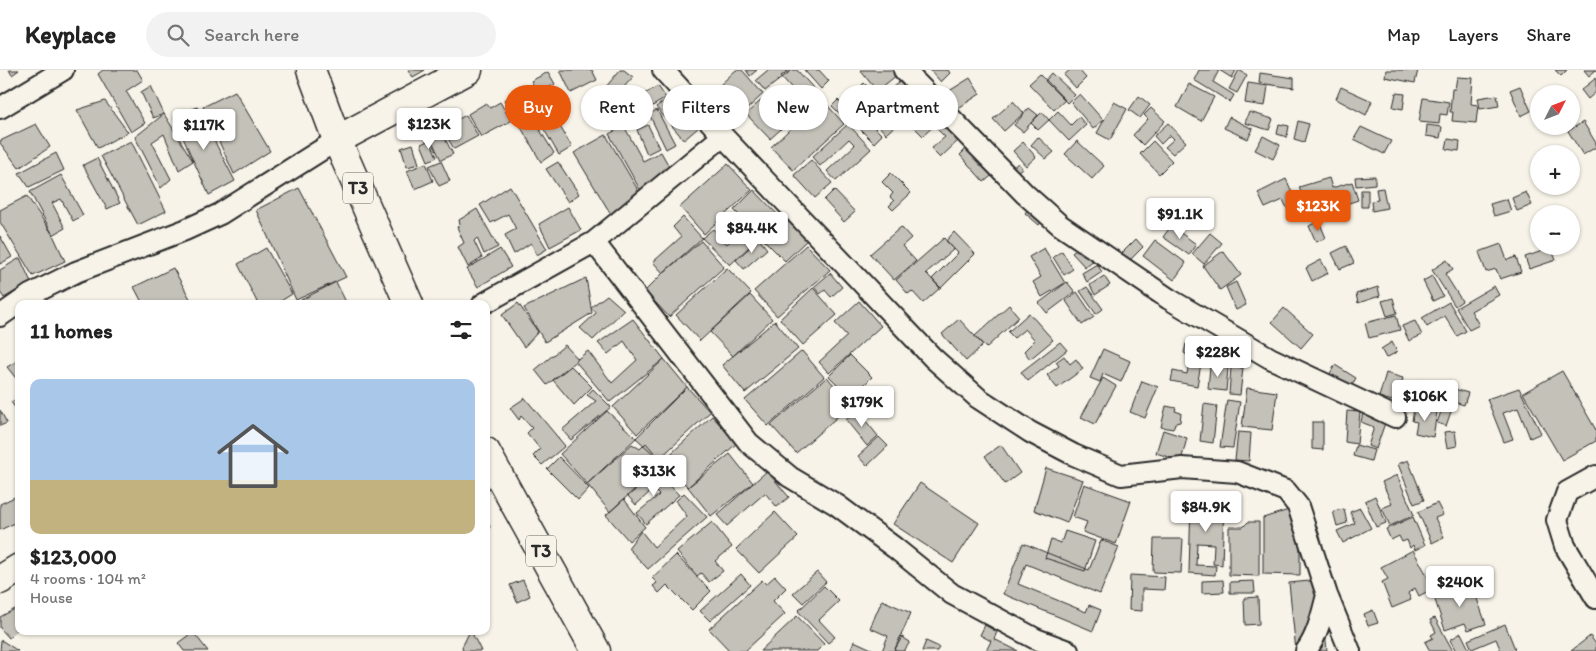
<!DOCTYPE html>
<html lang="en">
<head>
<meta charset="utf-8">
<style>
  :root { --surface:#fff; --page:#f2f2f2; --text:#222; --muted:#767676; --line:#e0e0e0; --accent:#ea580c }
  body { margin:0; font-family:Itim,sans-serif; background:var(--page); color:var(--text); height:100vh; display:flex; flex-direction:column; font-size:19px; white-space:nowrap }
  * { box-sizing:border-box; margin:0 }
  p { font-size:16px; color:var(--muted) }
  .icon { flex:none; width:28px; height:28px; fill:none; stroke:currentColor; stroke-width:2; stroke-linecap:round; stroke-linejoin:round }
  .map { position:relative; flex:1; overflow:hidden }
  .drawer { position:absolute; left:15px; top:230px; width:475px; height:335px; display:flex; flex-direction:column; background:var(--surface); border-radius:10px; box-shadow:0 1px 4px #0004 }
  .drawer>* { flex:none }
  .banner { position:absolute; left:505px; top:15px; width:475px; height:45px; display:flex; gap:10px }
  .needle { width:32px; rotate:48deg }
  .fabs { position:absolute; left:1530px; top:15px; display:grid; gap:10px }
  .fabs a { display:grid; place-items:center; width:50px; height:50px; border-radius:50%; background:var(--surface); box-shadow:0 1px 4px #0004; font-size:25px }
  .price { position:absolute; translate:-50% -42px; padding:0 11px; border-radius:5px; background:#fff; color:#222; font-size:16px; line-height:32px; filter:drop-shadow(0 1px 2px #0008) }
  .price::after { content:''; position:absolute; left:50%; top:30px; width:15px; height:11px; margin-left:-8px; background:inherit; clip-path:polygon(0 0,100% 0,50% 100%) }
  .price.active { background:var(--accent); color:#fff }
  ul { padding:0; list-style:none }
  li { display:grid; align-content:center; gap:10px; height:265px; padding:0 15px }
  li+li { border-top:1px solid var(--line) }
  li span { display:grid; place-items:center; height:155px; border-radius:10px; color:#555 }
  li>.icon { margin-inline-start:auto }
  span .icon { width:90px; height:90px; fill:#fffc; stroke-width:1 }
  li b { font-size:21px }
  h2 { display:flex; justify-content:space-between; align-items:center; height:60px; padding:0 15px; font-size:21px }
  .chip { padding:0 18px; border-radius:22px; background:var(--surface); box-shadow:0 1px 4px #0004; font-size:18px; line-height:45px }
  .chip.active { background:var(--accent); color:#fff }
  header { display:flex; align-items:center; gap:30px; box-sizing:border-box; height:70px; padding:0 25px; background:var(--surface); border-bottom:1px solid var(--line) }
  header strong { font-size:24px }
  nav { display:flex; gap:28px; margin-inline-start:auto; font-size:18px }
  .search { width:350px; height:45px; background:var(--page); display:flex; align-items:center; gap:12px; box-sizing:border-box; padding:0 18px; border-radius:28px; color:var(--muted); font-size:19px }
  .map>svg:first-child { display:block }
</style>
</head>
<body>
<header>
<strong>Keyplace</strong>
<div class="search"><svg class="icon" aria-label="search" viewBox="0 0 24 24"><circle cx="10" cy="10" r="6"/><path d="M15 15l6 6"/></svg>Search here</div>
<nav><a>Map</a><a>Layers</a><a>Share</a></nav>
</header>
<div class="map">
<svg width="1596" height="581" viewBox="0 0 1596 581">
  <rect width="100%" height="100%" fill="#f7f3e8"/>
  <filter id="ink" filterUnits="userSpaceOnUse"><feTurbulence type="fractalNoise" baseFrequency=".02" numOctaves="2"/><feDisplacementMap in="SourceGraphic" scale="10" xChannelSelector="R" yChannelSelector="G"/><feConvolveMatrix kernelMatrix="1 2 1 2 8 2 1 2 1" color-interpolation-filters="sRGB"/></filter>
  <g filter="url(#ink)">
    <path fill="#c4c1b9" stroke="#2b2b2b" d="M9 0H19L12 5Z
      M103 0H137L143 10 126 21 145 53 131 62 98 4Z
      M408 0H425L413 7Z
      M560 0H592L597 10 571 23Z
      M620 0H624L633 7 616 26 605 18Z
      M736 0H742L763 24 744 42 719 16Z
      M746 0H757L750 6Z
      M768 0H792L765 21 756 10Z
      M789 0H797L817 22 805 33 781 6Z
      M804 0H819L829 11 821 19Z
      M860 0H893L897 5 877 21Z
      M930 0H948L950 3 941 12Z
      M1070 0H1079L1086 8 1076 18 1064 5Z
      M1199 0H1236L1232 8 1219 0 1213 12 1234 25 1230 32 1194 10Z
      M1239 0 1247 5 1237 23 1229 19Z
      M1386 0H1418L1415 13 1385 7Z
      M1555 0H1567L1561 6Z
      M1584 0H1596L1589 6Z
      M548 2 555 14 539 23 531 11Z
      M1052 3 1075 25 1067 33 1045 11Z
      M1260 3 1294 8V18L1259 13Z
      M1040 4 1065 30 1054 40 1029 14Z
      M1457 7 1473 8 1471 34 1478 35 1476 53 1452 51 1453 42H1450L1452 19H1455Z
      M970 8 980 24 957 39 946 23Z
      M1596 8V22L1588 29 1581 20Z
      M903 9 922 34 912 41 893 17Z
      M864 13 874 23 846 50 832 36 838 30 848 41 853 36 847 30Z
      M1248 13 1268 16 1265 36 1245 33Z
      M1189 14 1214 27 1201 51 1177 37Z
      M151 16 164 44 153 48 141 22Z
      M658 16 666 28 626 52 611 30 625 23 630 32Z
      M1520 16 1531 41 1521 46 1510 20Z
      M529 17 541 39 516 52 504 30Z
      M1341 17 1372 31 1366 45 1336 29Z
      M235 21 270 81 234 104 203 37Z
      M877 23 889 34 870 53 882 65 874 73 850 49Z
      M1396 23 1405 24 1403 39 1393 37Z
      M1080 24 1103 50 1093 59 1071 32Z
      M767 25 775 34 765 43 781 59 770 69 746 44Z
      M1497 25 1499 36 1480 39 1478 28Z
      M671 26 699 57 684 70 656 37Z
      M1139 26 1150 35 1140 48 1129 40Z
      M1423 28 1449 32 1447 45 1440 44 1439 54 1419 52Z
      M822 29 844 54 793 100 771 77Z
      M105 31 128 62 98 78 77 40Z
      M1013 31 1024 43 1004 61 993 49Z
      M500 32 511 51 481 67 468 44 486 33 490 38Z
      M1114 32 1127 39 1110 70 1097 63Z
      M548 36 572 77 559 85 535 44Z
      M197 37 235 111 209 125 174 48Z
      M1029 38 1038 45 1023 62 1014 55Z
      M1151 38 1165 51 1143 75 1133 65 1148 49 1144 45Z
      M933 39 942 48 923 66 914 57Z
      M657 40 675 74 666 79 649 44Z
      M891 41 900 51 886 64 877 54Z
      M1058 41 1071 55 1079 47 1086 55 1069 71 1049 50Z
      M1042 42 1049 50 1038 60 1031 53Z
      M1249 42 1273 49 1269 60 1245 53Z
      M164 44 193 91 179 100 164 64 152 72 171 109 161 118 135 67Z
      M466 45 478 66 454 79 442 58Z
      M532 47 554 83 541 92 519 54Z
      M1229 47 1253 59 1248 69 1224 58Z
      M945 50 961 68 940 88 931 79 945 67 936 58Z
      M1298 51 1309 54 1304 72 1294 69Z
      M1583 52 1596 73V77L1583 85 1568 61Z
      M1168 53 1186 72 1173 84 1165 77 1174 69 1170 65 1161 74 1154 66Z
      M36 54 50 77 19 98 0 73V71Z
      M848 54 871 79 836 111 827 101 855 75 849 69 820 96 812 87Z
      M1279 54 1289 56 1287 67 1277 64Z
      M648 55 659 78 647 84 637 60Z
      M1427 55 1442 57 1440 68 1426 66Z
      M624 56 643 91 661 82 674 105 643 125 609 64Z
      M1361 57 1391 71 1384 84 1354 69Z
      M442 63 453 84 441 90 431 69Z
      M606 65 642 127 612 146 574 83Z
      M1263 66 1280 75 1273 89 1255 80Z
      M1038 67 1054 82 1046 89 1031 75Z
      M1448 69 1460 71 1459 81 1446 79Z
      M430 70 437 87 428 91 421 74Z
      M131 71 166 141 138 155 101 86Z
      M1077 71 1104 96 1092 109 1065 84Z
      M1153 71 1172 91 1159 104 1140 84Z
      M1023 72 1036 87 1026 96 1013 81Z
      M413 74 419 94 407 97 401 78Z
      M971 74 996 102 984 112 960 85Z
      M56 83 64 100 29 117 19 103Z
      M97 88 120 133 107 139 83 95Z
      M811 90 832 113 815 128 794 105Z
      M441 91 450 111 439 116 429 96Z
      M558 92 579 124 568 132 546 99Z
      M426 93 433 111 415 119 407 101Z
      M1018 93 1022 98 1015 104 1011 99Z
      M728 94 752 120 704 164 680 137Z
      M891 103 911 123 893 140 889 136 894 131 890 127 893 123 882 112Z
      M61 105 83 145 73 151 61 129 52 133 65 158 53 165 30 122Z
      M1375 106V114L1356 116 1355 107Z
      M1329 108 1332 118 1352 112 1358 130 1346 134 1344 129 1323 136 1319 123 1303 128 1299 117Z
      M1286 109 1298 135 1288 140 1283 130 1265 138 1258 123Z
      M510 116 547 179 537 185 531 173 514 184 505 165 516 159 508 144 491 153 480 135Z
      M299 118 346 207 296 230 256 140Z
      M1383 118 1387 138 1372 141 1371 131 1378 130 1376 119Z
      M754 120 780 147 730 195 702 168 713 159 727 174 748 154 734 140Z
      M834 120 855 142 844 152 824 130Z
      M1361 120H1368V137H1361Z
      M1526 122 1532 135 1517 141 1512 128Z
      M27 126 53 165 65 191 33 206 0 152V140Z
      M1507 129 1511 141 1494 146 1490 134Z
      M1032 134 1046 146 1039 155 1025 143Z
      M568 137 581 160 550 177 539 154Z
      M477 139 498 177 484 184 477 168 474 171 482 188 468 197 458 177 464 173 457 157 460 155 459 150Z
      M785 146 807 170 785 191 762 168Z
      M683 147 702 168 663 203 653 192 681 167 673 157Z
      M1319 151 1326 168 1316 172 1309 156Z
      M1171 156 1196 174 1189 185 1163 167Z
      M901 157 911 168 902 176 916 191 894 210 870 184Z
      M954 162 975 184 941 218 932 209 958 183 946 171Z
      M1210 163 1222 173 1204 194 1192 184Z
      M0 166 12 187 0 194Z
      M944 168 954 179 926 203 940 218 923 233 912 221 908 224 896 210Z
      M759 169 767 179 744 199 736 190Z
      M1136 169 1143 177 1128 192 1121 184Z
      M1155 170 1186 193 1174 210 1143 186Z
      M701 171 724 197 669 247 645 221 663 203Z
      M1501 174 1507 190 1516 187 1521 202 1500 209 1496 199 1486 202 1479 182Z
      M806 175 830 200 777 246 754 221Z
      M1081 175 1095 189 1085 197 1072 183Z
      M1346 176 1354 193 1340 199 1332 183Z
      M266 178 292 224 276 234H258L238 194Z
      M1044 178 1065 213 1042 227 1033 212 1041 207 1029 187Z
      M1551 178 1556 190 1529 199 1525 187Z
      M500 179 511 197 478 217 467 199Z
      M1062 181 1073 199 1064 205 1053 187Z
      M1223 181 1241 205 1220 220 1203 196Z
      M20 188 31 212 4 228 0 222V200Z
      M1321 190 1328 203 1312 211 1306 198Z
      M1447 190 1453 199 1445 204 1462 231 1455 236 1432 200Z
      M1097 194 1102 202 1087 212 1082 203Z
      M173 198 193 234H143L134 217Z
      M727 198 751 223 700 271 676 245Z
      M830 203 842 217 831 227 825 220 820 224 814 217Z
      M1104 206 1110 215 1095 225 1090 215Z
      M1432 206 1443 226 1433 231 1423 211Z
      M586 208 592 243 545 272 524 238Z
      M336 212 347 234H303L301 230Z
      M1067 212 1075 222 1047 243 1039 233Z
      M1236 212 1246 235 1236 240 1226 217Z
      M1494 216 1499 225 1471 241 1479 255 1469 260 1456 238Z
      M1087 217 1103 239 1096 244 1080 221Z
      M1378 217 1380 226 1358 233 1356 224Z
      M813 218 837 245 803 275 780 249Z
      M1146 219 1159 228 1155 234 1142 226Z
      M1077 222 1094 247 1082 255 1066 231Z
      M607 225 624 240 593 270 580 258 596 243 591 237Z
      M750 225 772 249 733 286 710 262Z
      M1393 228 1397 243 1387 246 1382 231Z
      M859 231 881 256 829 303 819 292 847 266 835 253Z
      M1449 232 1466 261 1457 266 1445 246 1427 257 1422 248Z
      M518 233 538 262 524 277 502 245Z
      M1009 235 1019 247 986 278 975 266Z
      M1284 238 1313 264 1301 278 1272 252Z
      M1029 243 1053 270 1030 289 1024 281 1035 270 1025 259 1014 268 1008 262Z
      M1396 245 1400 260 1369 268 1365 253Z
      M633 249 664 289 610 332 575 291 588 281 612 313 637 290 624 271 608 284 598 273Z
      M959 249 983 275 966 291 942 264Z
      M775 251 798 279 745 323 722 295Z
      M1415 251 1422 265 1409 271 1402 256Z
      M1060 272 1067 280 1028 311 1021 302Z
      M1392 272 1397 282 1386 288 1381 279Z
      M1186 274 1204 277 1197 316 1171 311 1173 301 1187 304 1190 287 1184 283Z
      M565 275 578 289 547 315 535 300Z
      M1103 279 1130 291 1121 312 1103 304 1100 312 1090 308Z
      M802 281 824 307 768 356 745 330Z
      M850 285 872 307 851 328 829 306Z
      M1064 286 1070 294 1076 289 1083 299 1057 318 1047 305 1059 296 1056 292Z
      M664 289 687 317 637 364 613 337Z
      M19 290V312L7 297Z
      M1335 295 1356 308 1349 320 1328 307Z
      M571 296 592 317 574 335 553 310Z
      M1210 296 1228 298 1226 321 1208 319Z
      M1231 297 1243 298 1240 325 1229 324Z
      M1562 301 1596 360V371L1562 390 1523 323Z
      M1386 303 1403 308 1396 332 1379 327Z
      M827 307 851 335 796 383 771 355Z
      M1103 308 1116 316 1095 354 1081 347Z
      M1421 310 1431 313 1426 336 1415 334Z
      M1142 311 1158 317 1145 348 1130 342Z
      M1432 312 1444 315 1439 338 1427 336Z
      M687 317 710 342 659 389 636 368Z
      M1448 317 1468 323 1464 335 1444 329Z
      M1247 318 1277 322 1272 360 1242 357Z
      M1519 318 1541 363 1530 368 1518 338 1503 343 1513 369 1504 372 1487 329Z
      M593 319 611 337 571 370 562 360 596 331 587 325Z
      M19 328V343L11 332Z
      M525 328 565 376 542 395 533 386 540 379 527 363 532 358 521 346 519 350 510 338Z
      M1227 330 1240 332 1233 378 1220 377Z
      M1445 330 1454 333 1446 356 1437 353Z
      M1204 334 1217 336 1213 373 1200 371Z
      M1166 336 1176 338 1175 341 1181 343 1180 352 1175 353 1173 359 1161 357Z
      M1414 339 1437 342 1433 367 1415 363 1417 352 1412 351Z
      M0 340 7 353 0 356Z
      M857 340 878 366 867 376 846 350Z
      M607 341 636 368 587 414 560 384Z
      M1347 341 1360 342 1357 374 1345 372Z
      M1363 342 1386 350 1376 379 1368 376 1374 357 1361 352Z
      M712 346 737 373 688 417 663 391Z
      M1312 352H1323V380L1312 379Z
      M1163 360 1187 368 1181 391 1156 383Z
      M1455 361 1457 376 1447 378 1444 362Z
      M1238 362 1251 363 1249 391 1235 390Z
      M879 367 888 376 867 396 858 386Z
      M646 373 663 393 610 442 587 414 632 374 640 379Z
      M1001 375 1020 403 1005 414 985 386Z
      M1356 375 1374 380 1371 391 1353 386Z
      M730 384 753 413 711 446 688 417Z
      M559 387 589 418 578 430 547 399Z
      M1408 390 1424 430 1414 434 1398 394Z
      M1046 398 1083 410 1067 453 1034 440Z
      M767 401 789 427 777 437 765 423 727 456 717 445Z
      M657 402 679 425 646 454 637 443 659 425 653 419 636 435 628 426Z
      M1397 405 1414 445 1390 456 1382 438 1392 434 1382 412Z
      M920 413 979 453 953 493 893 454Z
      M1084 414 1131 431 1116 474 1083 462 1087 452 1073 447Z
      M684 423 707 447 648 499 628 478 641 461 654 477 687 446 676 431Z
      M19 425V451L0 460V434Z
      M1375 426 1386 453 1376 457 1365 431Z
      M624 429 645 457 629 471 606 445Z
      M1191 430 1224 432 1222 495 1213 494 1214 474 1197 473 1196 495 1216 496 1215 505 1189 503Z
      M1437 433 1443 445 1435 448 1444 467 1432 473 1418 442Z
      M1360 438 1371 458 1343 473 1337 461 1355 453 1350 442Z
      M1292 439V457H1300V505L1263 504V448Z
      M1344 439 1347 453 1337 456 1333 441Z
      M775 442 798 467 759 503 736 479Z
      M1413 447 1425 475 1415 480 1413 475 1410 478 1407 470 1402 472 1399 466 1391 470 1386 459Z
      M486 448 490 457 486 462Z
      M712 452 732 477 715 491 723 501 709 512 701 503 697 506 677 482Z
      M1248 452H1259V506L1229 505V457H1243Z
      M1065 461 1095 471 1085 501 1045 488 1051 470 1061 473Z
      M1154 469H1183L1181 503 1153 502Z
      M1101 470 1119 477 1100 524 1026 494 1018 514 1086 542 1089 535 1101 540 1093 561 1003 524 1023 473 1089 500Z
      M1413 480 1434 518 1419 526 1415 518 1408 523 1411 530 1392 538 1382 512 1388 509 1381 497Z
      M676 485 711 521 692 540 667 515 659 523 653 516 657 513 652 508Z
      M817 502 826 512 803 533 793 523Z
      M741 504 750 515 710 551 700 541Z
      M1130 505 1165 507 1164 520 1142 519V541L1129 540Z
      M775 506 786 518 773 531 785 544 745 581H730L709 559 762 510 766 514Z
      M523 510 530 526 517 532 510 515Z
      M1223 510 1224 522 1202 523V511Z
      M1320 510 1327 581H1296L1289 513Z
      M1254 511 1255 523H1230V512Z
      M1471 512 1486 554 1468 560 1465 553 1445 560 1435 530 1440 528 1438 524Z
      M824 516 839 531 819 550 835 567 828 573 798 541Z
      M1258 527 1259 554 1245 555 1244 528Z
      M882 530 911 543 894 581H882L888 566 870 558Z
      M15 539 19 547V558L9 568 0 558V547Z
      M1373 540 1378 553 1368 556 1364 544Z
      M797 546 824 574 817 581H760Z
      M1435 548 1453 581H1430L1425 572 1433 568 1431 565 1436 562 1430 550Z
      M1505 554 1515 579 1510 581H1501L1496 569 1472 579 1468 570Z
      M985 555 997 562 994 569 1018 581H986L991 571 980 565Z
      M470 561H471L481 581H463L462 577Z
      M193 562 208 581H184L178 573Z
      M1461 563 1470 581H1456L1450 570Z
      M1590 566 1596 574V581H1571Z
      M902 567 910 572 904 581H894Z
      M1 570 18 581H0Z
      M854 571 876 581H850Z
      M926 571 939 577 937 581H922Z"/>
    <g fill="none" stroke-linecap="round" stroke-linejoin="round">
      <defs>
        <path id="street" d="M663 0 723 66 933 288 978 328 1030 362 1074 385 1121 405 1182 398 1237 402 1286 421 1298 436 1327 525 1350 581
          M904 0 1025 124 1060 155 1169 229 1270 288 1395 347
          M0 38 63 0
          M594 172 749 373 790 407 837 435 895 478 952 524 1036 569 1068 581
          M483 234 594 172 723 66
          M0 246 30 225 76 202 185 160 220 144 337 70
          M1596 406 1567 422 1557 450 1565 476 1596 528
          M1306 581C1318 565 1322 544 1327 525"/>
        <path id="secondary" d="M337 70 468 0
          M0 510 19 498"/>
        <path id="highway" d="M311 0 337 70 409 234
          M486 382 596 581"/>
      </defs>
      <use href="#street" stroke="#2b2b2b" stroke-width="24"/>
      <use href="#secondary" stroke="#2b2b2b" stroke-width="31"/>
      <use href="#highway" stroke="#2b2b2b" stroke-width="31"/>
      <use href="#street" stroke="#f7f3e8" stroke-width="20"/>
      <use href="#secondary" stroke="#f7f3e8" stroke-width="28"/>
      <use href="#highway" stroke="#f7f3e8" stroke-width="28"/>
    </g>
  </g>
  <g text-anchor="middle" stroke-width="5" stroke-linejoin="round" paint-order="stroke">
    <g fill="#f7f3e8" stroke="#686764" stroke-width="1">
      <rect x="343" y="102.5" width="30" height="31" rx="4"/>
      <rect x="526" y="465.5" width="30" height="31" rx="4"/>
    </g>
    <g font-size="18" font-weight="bold" fill="#2b2b2b">
      <text x="358" y="124">T3</text>
      <text x="541" y="487">T3</text>
    </g>
  </g>
</svg>
<div class="fabs">
<a><svg class="needle" viewBox="-14 -14 28 28"><path d="M0-13l5 13h-10z" fill="#e53935"/><path d="M0 13l5-13h-10z" fill="#767676"/></svg></a>
<a>+</a>
<a>−</a>
</div>
<b class="price" style="left:429px;top:80px">$123K</b>
<b class="price" style="left:204px;top:81px">$117K</b>
<b class="price active" style="left:1318px;top:162px">$123K</b>
<b class="price" style="left:1180px;top:170px">$91.1K</b>
<b class="price" style="left:752px;top:184px">$84.4K</b>
<b class="price" style="left:1218px;top:308px">$228K</b>
<b class="price" style="left:1425px;top:352px">$106K</b>
<b class="price" style="left:862px;top:358px">$179K</b>
<b class="price" style="left:654px;top:427px">$313K</b>
<b class="price" style="left:1206px;top:463px">$84.9K</b>
<b class="price" style="left:1460px;top:538px">$240K</b>
<div class="banner">
<a class="chip active">Buy</a>
<a class="chip">Rent</a>
<a class="chip">Filters</a>
<a class="chip">New</a>
<a class="chip">Apartment</a>
</div>
<section class="drawer">
<h2>11 homes<svg class="icon" aria-label="filters" viewBox="0 0 24 24"><path d="M4 7h16M4 17h16"/><circle cx="9" cy="7" r="2"/><circle cx="15" cy="17" r="2"/></svg></h2>
<ul>
<li><span style="background:linear-gradient(#a9c7e8 65%,#c2b280 0)"><svg class="icon" aria-label="home" viewBox="0 0 24 24"><path d="M3 11l9-7 9 7M6 9v11h12V9"/></svg></span><div><b>$123,000</b><p>4 rooms · 104 m²</p><p>House</p></div></li>
</ul>
</section>
</div>
</body>
</html>
